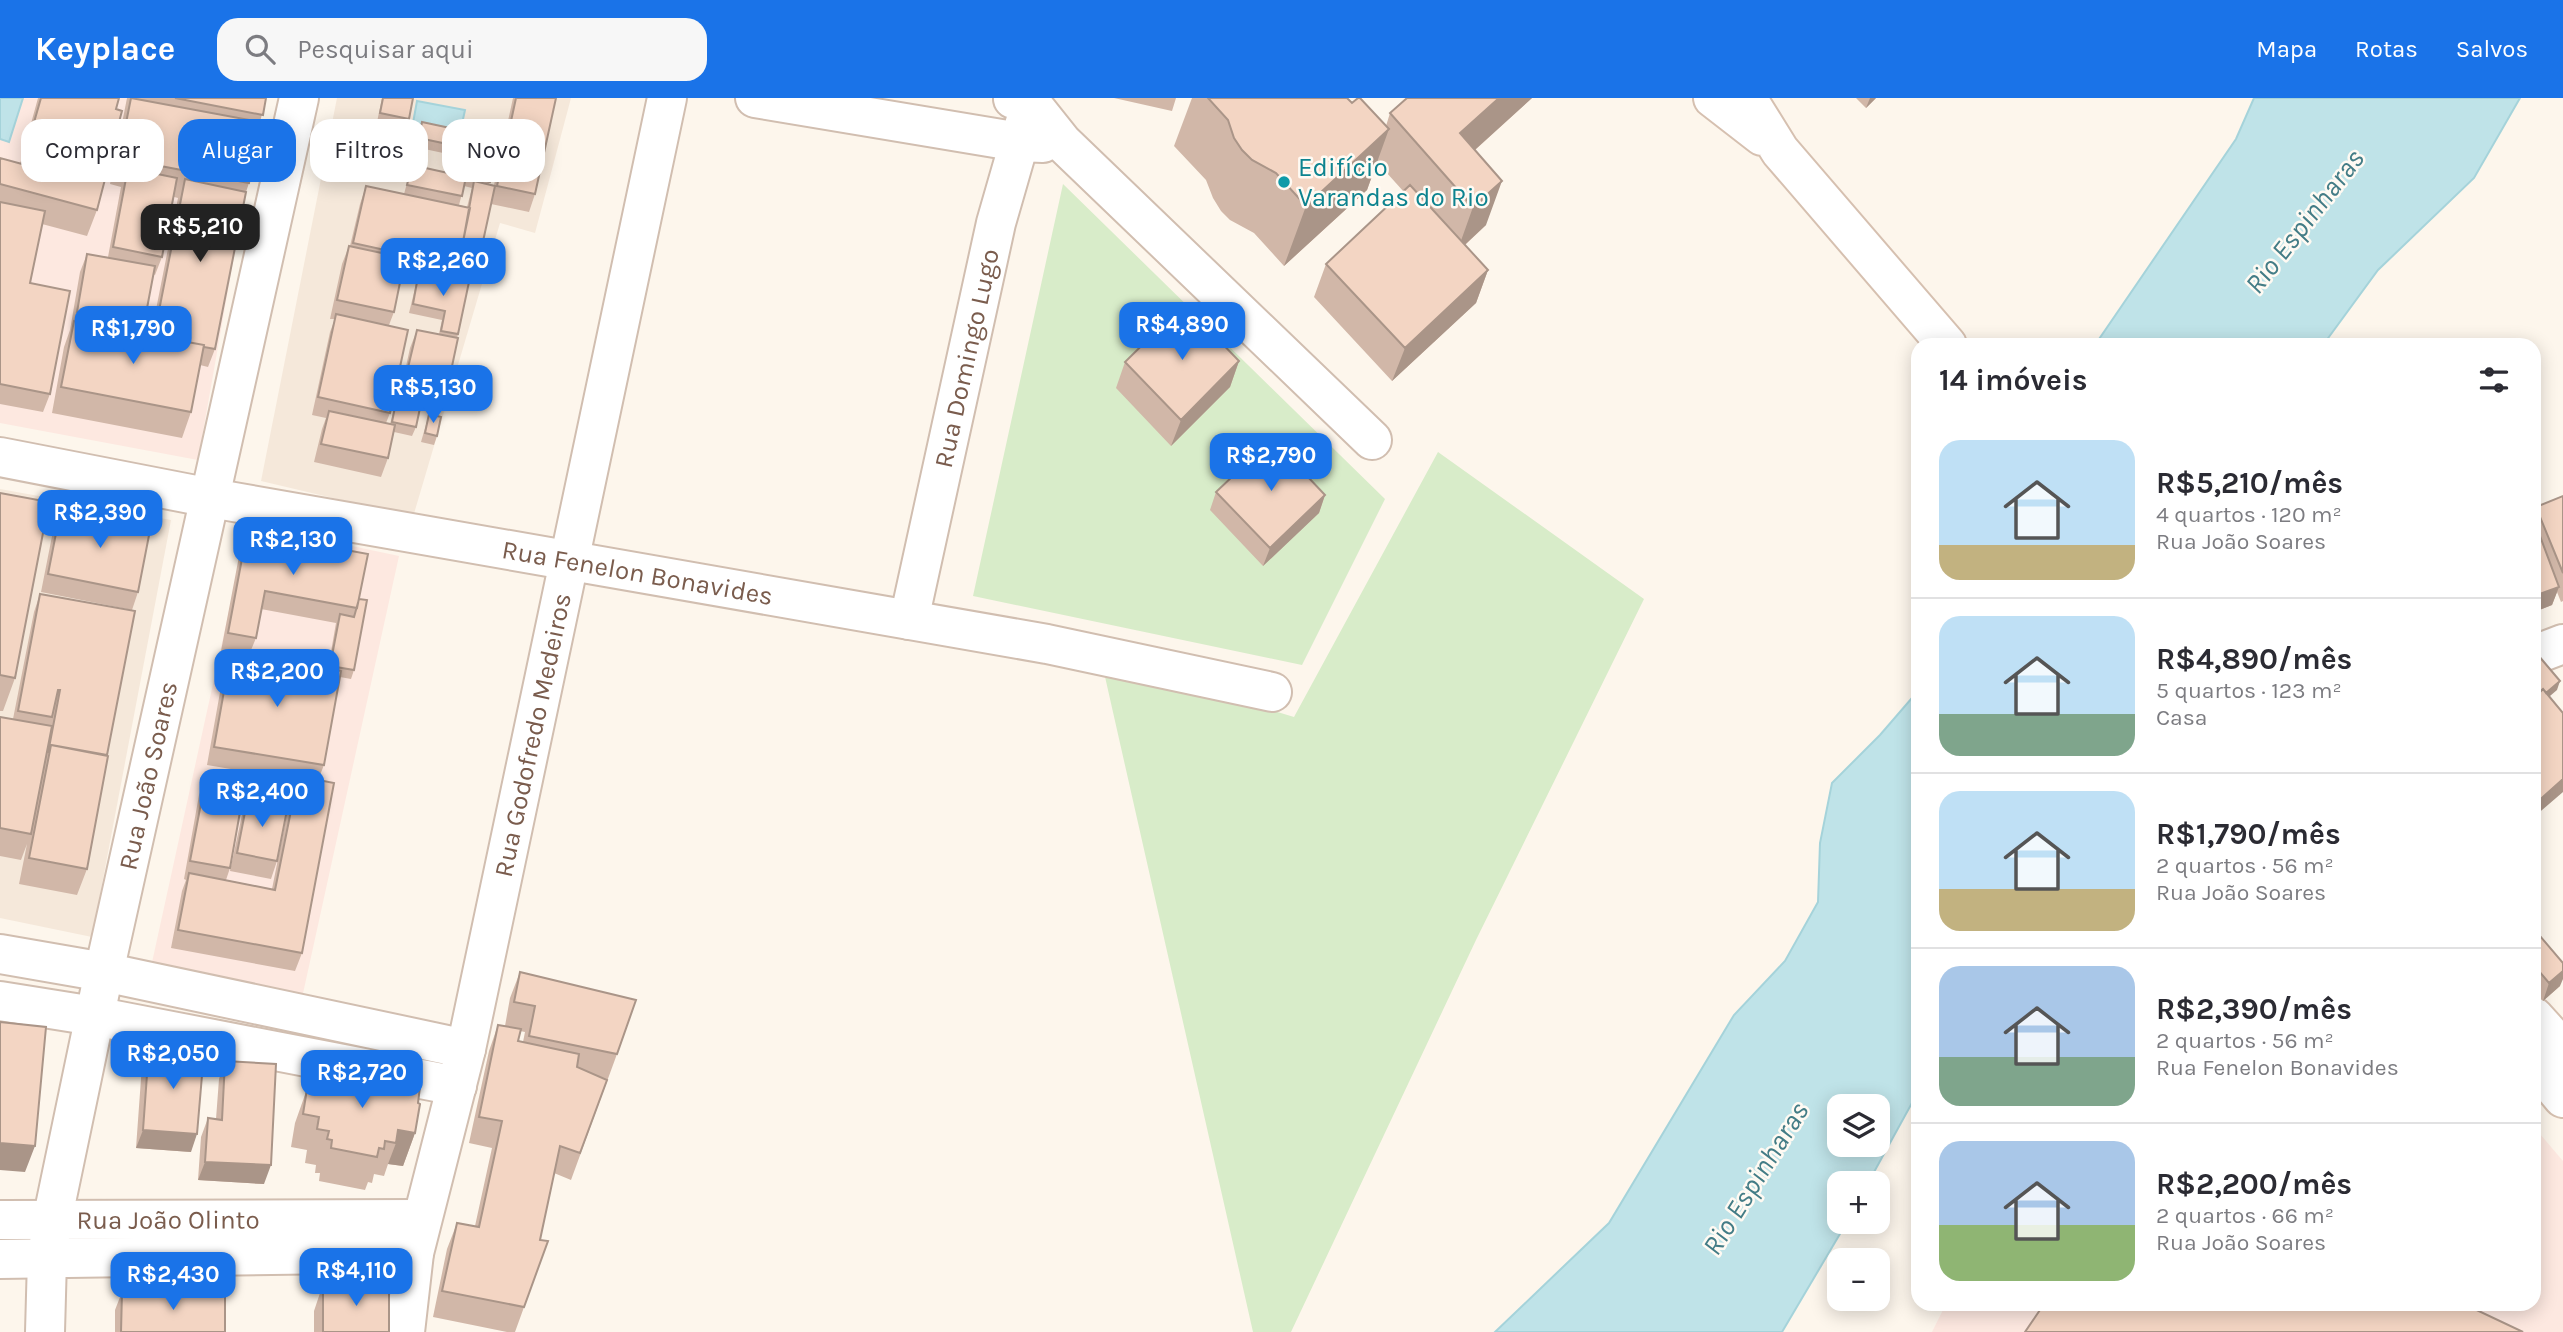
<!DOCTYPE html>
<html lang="pt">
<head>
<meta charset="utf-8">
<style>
  :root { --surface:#fff; --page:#f7f7f7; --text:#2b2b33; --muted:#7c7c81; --line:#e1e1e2; --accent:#1a73e8 }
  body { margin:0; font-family:Karla,sans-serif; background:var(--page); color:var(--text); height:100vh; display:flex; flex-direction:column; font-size:26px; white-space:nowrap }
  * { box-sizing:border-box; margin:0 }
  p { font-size:23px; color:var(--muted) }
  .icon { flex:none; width:38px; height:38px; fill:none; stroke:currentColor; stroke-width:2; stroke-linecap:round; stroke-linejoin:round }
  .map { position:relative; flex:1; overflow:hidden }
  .drawer { position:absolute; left:1911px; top:240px; width:630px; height:973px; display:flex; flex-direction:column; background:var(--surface); border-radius:21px; box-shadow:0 4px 18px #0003 }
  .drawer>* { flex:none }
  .banner { position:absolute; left:21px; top:21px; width:665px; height:63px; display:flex; gap:14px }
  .fabs { position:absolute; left:1827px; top:996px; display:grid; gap:14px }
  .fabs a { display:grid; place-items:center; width:63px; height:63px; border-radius:14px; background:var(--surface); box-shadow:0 4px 18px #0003; font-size:35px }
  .price { position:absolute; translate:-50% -60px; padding:0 16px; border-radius:14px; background:var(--accent); color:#fff; font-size:23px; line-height:46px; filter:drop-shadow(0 2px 4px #0008) }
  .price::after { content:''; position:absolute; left:50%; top:42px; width:21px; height:16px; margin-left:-10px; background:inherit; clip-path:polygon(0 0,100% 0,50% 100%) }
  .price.on { background:#222; color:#fff }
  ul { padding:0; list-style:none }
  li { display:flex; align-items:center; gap:21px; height:175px; padding:0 28px }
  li+li { border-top:2px solid var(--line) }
  li span { display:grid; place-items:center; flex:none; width:196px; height:140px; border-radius:21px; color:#555 }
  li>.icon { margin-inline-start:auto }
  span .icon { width:84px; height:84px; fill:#fffc; stroke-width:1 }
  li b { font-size:30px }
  h2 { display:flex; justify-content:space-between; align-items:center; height:84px; padding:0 28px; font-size:30px }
  .pill { padding:0 24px; border-radius:21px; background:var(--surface); box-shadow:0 4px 18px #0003; font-size:24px; line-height:63px }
  .pill.on { background:var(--accent); color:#fff }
  header { display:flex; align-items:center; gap:42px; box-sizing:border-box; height:98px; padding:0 35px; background:var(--accent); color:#fff }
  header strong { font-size:33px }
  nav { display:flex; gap:38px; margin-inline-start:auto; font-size:24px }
  .search { width:490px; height:63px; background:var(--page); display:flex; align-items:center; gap:18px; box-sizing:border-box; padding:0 24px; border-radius:21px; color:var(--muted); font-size:26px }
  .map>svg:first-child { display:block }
</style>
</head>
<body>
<header>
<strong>Keyplace</strong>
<div class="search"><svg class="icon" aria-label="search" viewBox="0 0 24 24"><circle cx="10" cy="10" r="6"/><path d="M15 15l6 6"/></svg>Pesquisar aqui</div>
<nav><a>Mapa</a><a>Rotas</a><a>Salvos</a></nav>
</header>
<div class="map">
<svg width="2563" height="1234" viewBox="0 0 2563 1234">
  <rect width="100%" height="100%" fill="#fdf6ec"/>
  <path fill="#f5e8da" d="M337 0H571L535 135 500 125 413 419 261 383Z
    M0 391 171 422 92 839 0 820Z"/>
  <path fill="#fde8e0" d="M0 0H262L198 362 0 325Z
    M248 426 399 458 302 900 151 869Z
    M2534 1029 2563 1063V1234H1932L1946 1206H2534Z"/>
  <path fill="#d8ecc9" d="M1063 86 1385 401 1302 567 973 498Z
    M1438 354 1644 501 1476 842 1291 1234H1253L1101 561 1294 619Z"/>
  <path fill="#bfe3e8" stroke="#a5d3da" stroke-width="2" fill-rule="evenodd" d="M0 0H23L9 44 0 41Z
    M2254 0H2520L2474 80 2378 172 2323 247H2095L2236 41Z
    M417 3 465 12 460 35 413 25Z
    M1918 593V994L1868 1085H1839V1124H1847L1782 1234H1495L1609 1125 1734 917 1785 863 1818 804 1820 745 1832 685 1880 637ZM1878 1008V1046H1839V1008Z"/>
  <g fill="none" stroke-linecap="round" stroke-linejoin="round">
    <defs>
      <g id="minor">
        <path d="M755 0 1019 44 1043 45"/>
        <path d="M1013 1 1031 5 1063 45 1372 342"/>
        <path id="s1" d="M0 359 211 400 1047 546 1272 594"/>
        <path id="s2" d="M909 522 996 125 1032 0"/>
        <path d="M2534 557 2563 546"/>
        <path d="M0 856 104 874 466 951"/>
        <path d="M0 903 94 918 457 988"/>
        <path id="s3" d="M0 1122 421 1121"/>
        <path d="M0 1161 414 1155"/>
        <path id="s4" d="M45 1234 47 1161 52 1123 104 874 299 0"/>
        <path id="s5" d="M405 1234 414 1155 466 951 667 0"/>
      </g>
      <path id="secondary" d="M1713 0 1762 38
        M1747 0 1780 53 1947 247
        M2534 919 2563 951
        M2534 965 2563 1000"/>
    </defs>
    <use href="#minor" stroke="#d1beb0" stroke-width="42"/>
    <use href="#secondary" stroke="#d6c0b0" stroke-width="42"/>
    <use href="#minor" stroke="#fff" stroke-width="38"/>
    <use href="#secondary" stroke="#fff" stroke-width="38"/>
  </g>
  <path fill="#d1b7a8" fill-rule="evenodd" d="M38 0H119L116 11 111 53 106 66 97 112 87 138 42 126 30 185 50 296 43 314 0 306V60L20 66Z
    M127 0H266L260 24 249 85 246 94 215 251 208 269 200 267 191 314 182 340 52 315 64 249 70 232 80 174 87 156 108 159 121 89 110 86ZM174 99 178 100 151 237 140 235 144 226 153 176 155 177 162 159Z
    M382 0H413L409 21 406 30 377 24Z
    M513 0H556L535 96 529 114 491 106 482 148 479 157 461 153 458 168 453 180 458 236 448 287 441 305 400 296 410 250 417 232 439 236 442 222 409 215 418 178 402 175 394 214 389 227 390 315 386 325 390 326 396 304 416 329 412 338 394 334 388 360 381 379 314 364 322 331 326 320 312 317 330 234 335 221H330L342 166 349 148H350L360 106 366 88 404 96 412 67 465 78 475 32 478 23 490 84 489 86 494 87ZM464 88 472 90 467 109 459 107Z
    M1114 0H1176L1172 13Z
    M1192 0H1347L1352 5 1386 28 1390 15 1407 0H1532L1475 52 1486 127 1465 147 1488 172 1476 205 1392 283 1314 199 1326 166 1404 94 1377 64 1367 92 1284 168 1254 135 1230 122 1221 113 1213 100 1206 82 1174 48Z
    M1856 0H1876L1866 10Z
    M422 24 466 50 462 59 415 49Z
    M1239 263 1230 289 1171 348 1116 290 1125 264Z
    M429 316 437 338 434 347 421 344Z
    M1216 394 1325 397 1319 415 1263 468 1210 412Z
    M0 395 15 580 3 613H0Z
    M2563 398V503L2561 504 2557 494 2552 507 2534 514V414L2536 409Z
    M61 410 138 494 132 512 41 494 54 428Z
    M247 434 359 501 354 572 351 581 340 579 324 667 318 682 302 855 295 873 171 850 182 793 186 782 184 781 199 697 206 679 230 770 226 782 272 791 291 696 296 682 207 667 224 572 230 555 221 553 240 453ZM261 511 336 525 328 571 249 557 256 540Z
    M40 496 107 657 87 771 77 797 19 786 27 746 21 762 0 758V619L13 621 34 514Z
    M248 699 277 763 271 781 230 773 242 717Z
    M2534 831 2560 888 2543 903 2534 893Z
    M520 874 617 956 571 1082 554 1075 540 1142 548 1143 515 1234H507L433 1219 447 1151 457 1125 475 1128 492 1050 469 1045 489 953 498 927 505 928 510 900ZM520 933 525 934 523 944 518 943Z
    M149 949 191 1054 136 1050 142 967Z
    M225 963 264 1086 198 1082 201 1039 208 1020 216 1021 219 981Z
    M318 973 354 980 357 973 384 982 415 1035 403 1068 388 1066 384 1078 374 1076 372 1085 368 1084 365 1092 319 1083 320 1075H315L316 1067 305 1065 307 1052 291 1049 295 1025 307 991 311 992Z
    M323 1186 389 1234H314V1213Z
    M122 1194 225 1234H115V1212Z"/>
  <path fill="#aa9588" d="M1499 0H1532L1446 78 1460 35Z
    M1870 0H1876L1866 10Z
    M1389 31 1367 92 1284 168 1306 108Z
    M1502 83 1486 127 1457 154 1473 109Z
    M1488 172 1476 205 1392 283 1405 250Z
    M1239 263 1230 289 1171 348 1181 322Z
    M1325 397 1319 415 1263 468 1270 450Z
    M2559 489 2552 507 2534 514V498Z
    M2560 583 2557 592 2536 610 2540 600Z
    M2563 681V694L2534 719V707Z
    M2563 873V881L2560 888 2543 903 2549 885Z
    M143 1032 197 1036 191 1054 136 1050Z
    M398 1032 415 1035 403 1068 388 1066 396 1045Z
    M0 1045 35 1048 25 1074 0 1072Z
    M205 1064 271 1067 264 1086 198 1082Z"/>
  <path fill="#f3d5c3" stroke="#aa9588" stroke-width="2" d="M41 0H119L116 11 122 13 111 53 94 48 90 61 109 66 97 112 0 86V60L22 66Z
    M131 0 260 24 249 85 119 60Z
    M175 0H266L263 17Z
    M383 0H413L409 21 380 15Z
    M516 0H556L535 96 497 88Z
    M1208 0H1347L1352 5 1358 0H1360L1389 31 1306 108 1276 75 1252 62 1242 52 1234 40 1228 22Z
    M1407 0H1499L1460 35 1502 83 1473 109 1390 15Z
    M478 23 502 28 490 84 466 79Z
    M422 24 469 34 466 50 419 40Z
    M412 67 466 79 462 98 407 87Z
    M128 70 177 80 162 159 113 149Z
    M185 81 246 94 215 251 204 249V247L154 238Z
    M474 83 495 88 482 148 463 144Z
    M1410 87 1488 172 1405 250 1326 166Z
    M366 88 470 110 458 168 353 145Z
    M0 104 45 113 30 185 70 193 50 296 0 286Z
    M349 148 405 160 394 214 337 202Z
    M87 156 155 168 144 226 77 214Z
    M419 173 469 184 458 236 441 233 445 213 413 206Z
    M1184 206 1239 263 1181 322 1125 264Z
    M336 216 408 232 390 315 318 299Z
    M74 223 204 247 191 314 61 289Z
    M417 232 458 240 448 287 406 278Z
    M396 304 420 310 416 329 392 324Z
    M329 313 395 327 388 360 321 346Z
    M429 316 441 319 437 338 425 335Z
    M1272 341 1325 397 1270 450 1216 394Z
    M0 395 49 404 15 580 0 577Z
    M2563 398V475L2536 409Z
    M61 410 151 427 138 494 48 476Z
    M2534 422 2559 489 2534 498Z
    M247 434 368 456 357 510 265 493 256 540 228 535Z
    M40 496 135 513 107 657 51 647 48 655 60 592H58L52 619 18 613Z
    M359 501 367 502 354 572 330 568 340 516 354 519Z
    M231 554 341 573 324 667 214 649Z
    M2538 557 2560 583 2546 595 2543 591 2537 597 2534 593V560Z
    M2543 591 2563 615V681L2534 707V599Z
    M0 619 52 628 31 736 0 730Z
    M51 647 108 658 87 771 29 760Z
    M298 678 334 685 302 855 178 832 189 775 275 792Z
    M206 679 245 686 230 770 190 763Z
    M248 699 288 707 277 763 237 755Z
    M2534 831 2563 865V873L2549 885 2534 867Z
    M520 874 636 902 617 956 529 938 535 908 514 904Z
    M0 924 46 929 35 1048 0 1045Z
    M498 927 521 931 518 943 579 956 577 969 607 982 580 1055 560 1048 540 1142 548 1143 524 1209 442 1193 457 1125 479 1129 502 1023 479 1019Z
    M149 949 204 954 197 1036 143 1032Z
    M225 963 276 966 271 1067 205 1064 208 1020 222 1022Z
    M318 973 356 980 357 973 385 978 384 982 420 989 418 1005 420 1006 415 1035 398 1032 396 1045 385 1043 384 1051 379 1050 377 1059 331 1050 332 1042 327 1041 329 1033 317 1031 319 1019 303 1016 307 991 314 992Z
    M323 1186H389V1234H323Z
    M122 1194H225V1234H121Z
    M2044 1206H2464L2523 1234H2025Z"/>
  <circle fill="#0f9aa8" stroke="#fffaf3" stroke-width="2.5" cx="1284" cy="84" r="7"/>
  <g text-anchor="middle" stroke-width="5" stroke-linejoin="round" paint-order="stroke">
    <g font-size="26" fill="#0d838f" stroke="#fffaf3" text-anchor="start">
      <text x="1298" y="78">Edifício<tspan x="1298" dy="30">Varandas do Rio</tspan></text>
    </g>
    <g font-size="26" fill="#7a5c4d" stroke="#fffaf3">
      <text dy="9" stroke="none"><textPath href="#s2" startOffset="268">Rua Domingo Lugo</textPath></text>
      <text dy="9" stroke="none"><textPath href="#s1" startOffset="648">Rua Fenelon Bonavides</textPath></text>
      <text dy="9" stroke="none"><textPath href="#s5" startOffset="611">Rua Godofredo Medeiros</textPath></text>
      <text dy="9" stroke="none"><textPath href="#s4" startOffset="567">Rua João Soares</textPath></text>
      <text dy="9" stroke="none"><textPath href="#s3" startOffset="168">Rua João Olinto</textPath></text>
    </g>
    <g font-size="28" font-style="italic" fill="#437c86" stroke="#fffaf3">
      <text transform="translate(2304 123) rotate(-52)" y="10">Rio Espinharas</text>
      <text transform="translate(1755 1080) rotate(-58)" y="10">Rio Espinharas</text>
    </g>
  </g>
</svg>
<div class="fabs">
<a><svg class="icon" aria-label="layers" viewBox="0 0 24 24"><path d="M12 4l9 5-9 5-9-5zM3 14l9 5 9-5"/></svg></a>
<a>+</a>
<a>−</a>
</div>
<b class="price on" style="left:200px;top:166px">R$5,210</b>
<b class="price" style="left:443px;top:200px">R$2,260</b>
<b class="price" style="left:1182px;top:264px">R$4,890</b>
<b class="price" style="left:133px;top:268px">R$1,790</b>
<b class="price" style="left:433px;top:327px">R$5,130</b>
<b class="price" style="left:1271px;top:395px">R$2,790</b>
<b class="price" style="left:100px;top:452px">R$2,390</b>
<b class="price" style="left:293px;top:479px">R$2,130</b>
<b class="price" style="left:277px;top:611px">R$2,200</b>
<b class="price" style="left:262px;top:731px">R$2,400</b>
<b class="price" style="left:173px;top:993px">R$2,050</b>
<b class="price" style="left:362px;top:1012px">R$2,720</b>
<b class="price" style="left:356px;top:1210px">R$4,110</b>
<b class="price" style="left:173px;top:1214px">R$2,430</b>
<div class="banner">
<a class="pill">Comprar</a>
<a class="pill on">Alugar</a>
<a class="pill">Filtros</a>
<a class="pill">Novo</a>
</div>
<section class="drawer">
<h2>14 imóveis<svg class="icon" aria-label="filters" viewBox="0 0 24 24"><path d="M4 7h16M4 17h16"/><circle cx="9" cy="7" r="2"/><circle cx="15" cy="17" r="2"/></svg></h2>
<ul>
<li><span style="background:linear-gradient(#bfe0f5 75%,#c2b280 0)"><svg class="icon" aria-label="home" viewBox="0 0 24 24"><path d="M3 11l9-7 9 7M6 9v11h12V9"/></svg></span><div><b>R$5,210/mês</b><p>4 quartos · 120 m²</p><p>Rua João Soares</p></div></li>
<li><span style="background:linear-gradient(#bfe0f5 70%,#7fa58c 0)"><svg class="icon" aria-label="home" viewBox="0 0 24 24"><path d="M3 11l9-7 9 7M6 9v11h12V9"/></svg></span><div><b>R$4,890/mês</b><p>5 quartos · 123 m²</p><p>Casa</p></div></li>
<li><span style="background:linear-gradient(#bfe0f5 70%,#c2b280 0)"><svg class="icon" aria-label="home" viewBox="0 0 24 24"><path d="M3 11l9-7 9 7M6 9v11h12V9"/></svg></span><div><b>R$1,790/mês</b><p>2 quartos · 56 m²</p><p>Rua João Soares</p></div></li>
<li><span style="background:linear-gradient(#a9c7e8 65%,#7fa58c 0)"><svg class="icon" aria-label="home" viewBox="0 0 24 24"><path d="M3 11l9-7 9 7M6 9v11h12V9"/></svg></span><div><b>R$2,390/mês</b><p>2 quartos · 56 m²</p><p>Rua Fenelon Bonavides</p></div></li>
<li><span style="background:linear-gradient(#a9c7e8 60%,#8fb573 0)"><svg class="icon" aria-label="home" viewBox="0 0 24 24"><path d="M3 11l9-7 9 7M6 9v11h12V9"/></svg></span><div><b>R$2,200/mês</b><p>2 quartos · 66 m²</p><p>Rua João Soares</p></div></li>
</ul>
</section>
</div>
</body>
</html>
